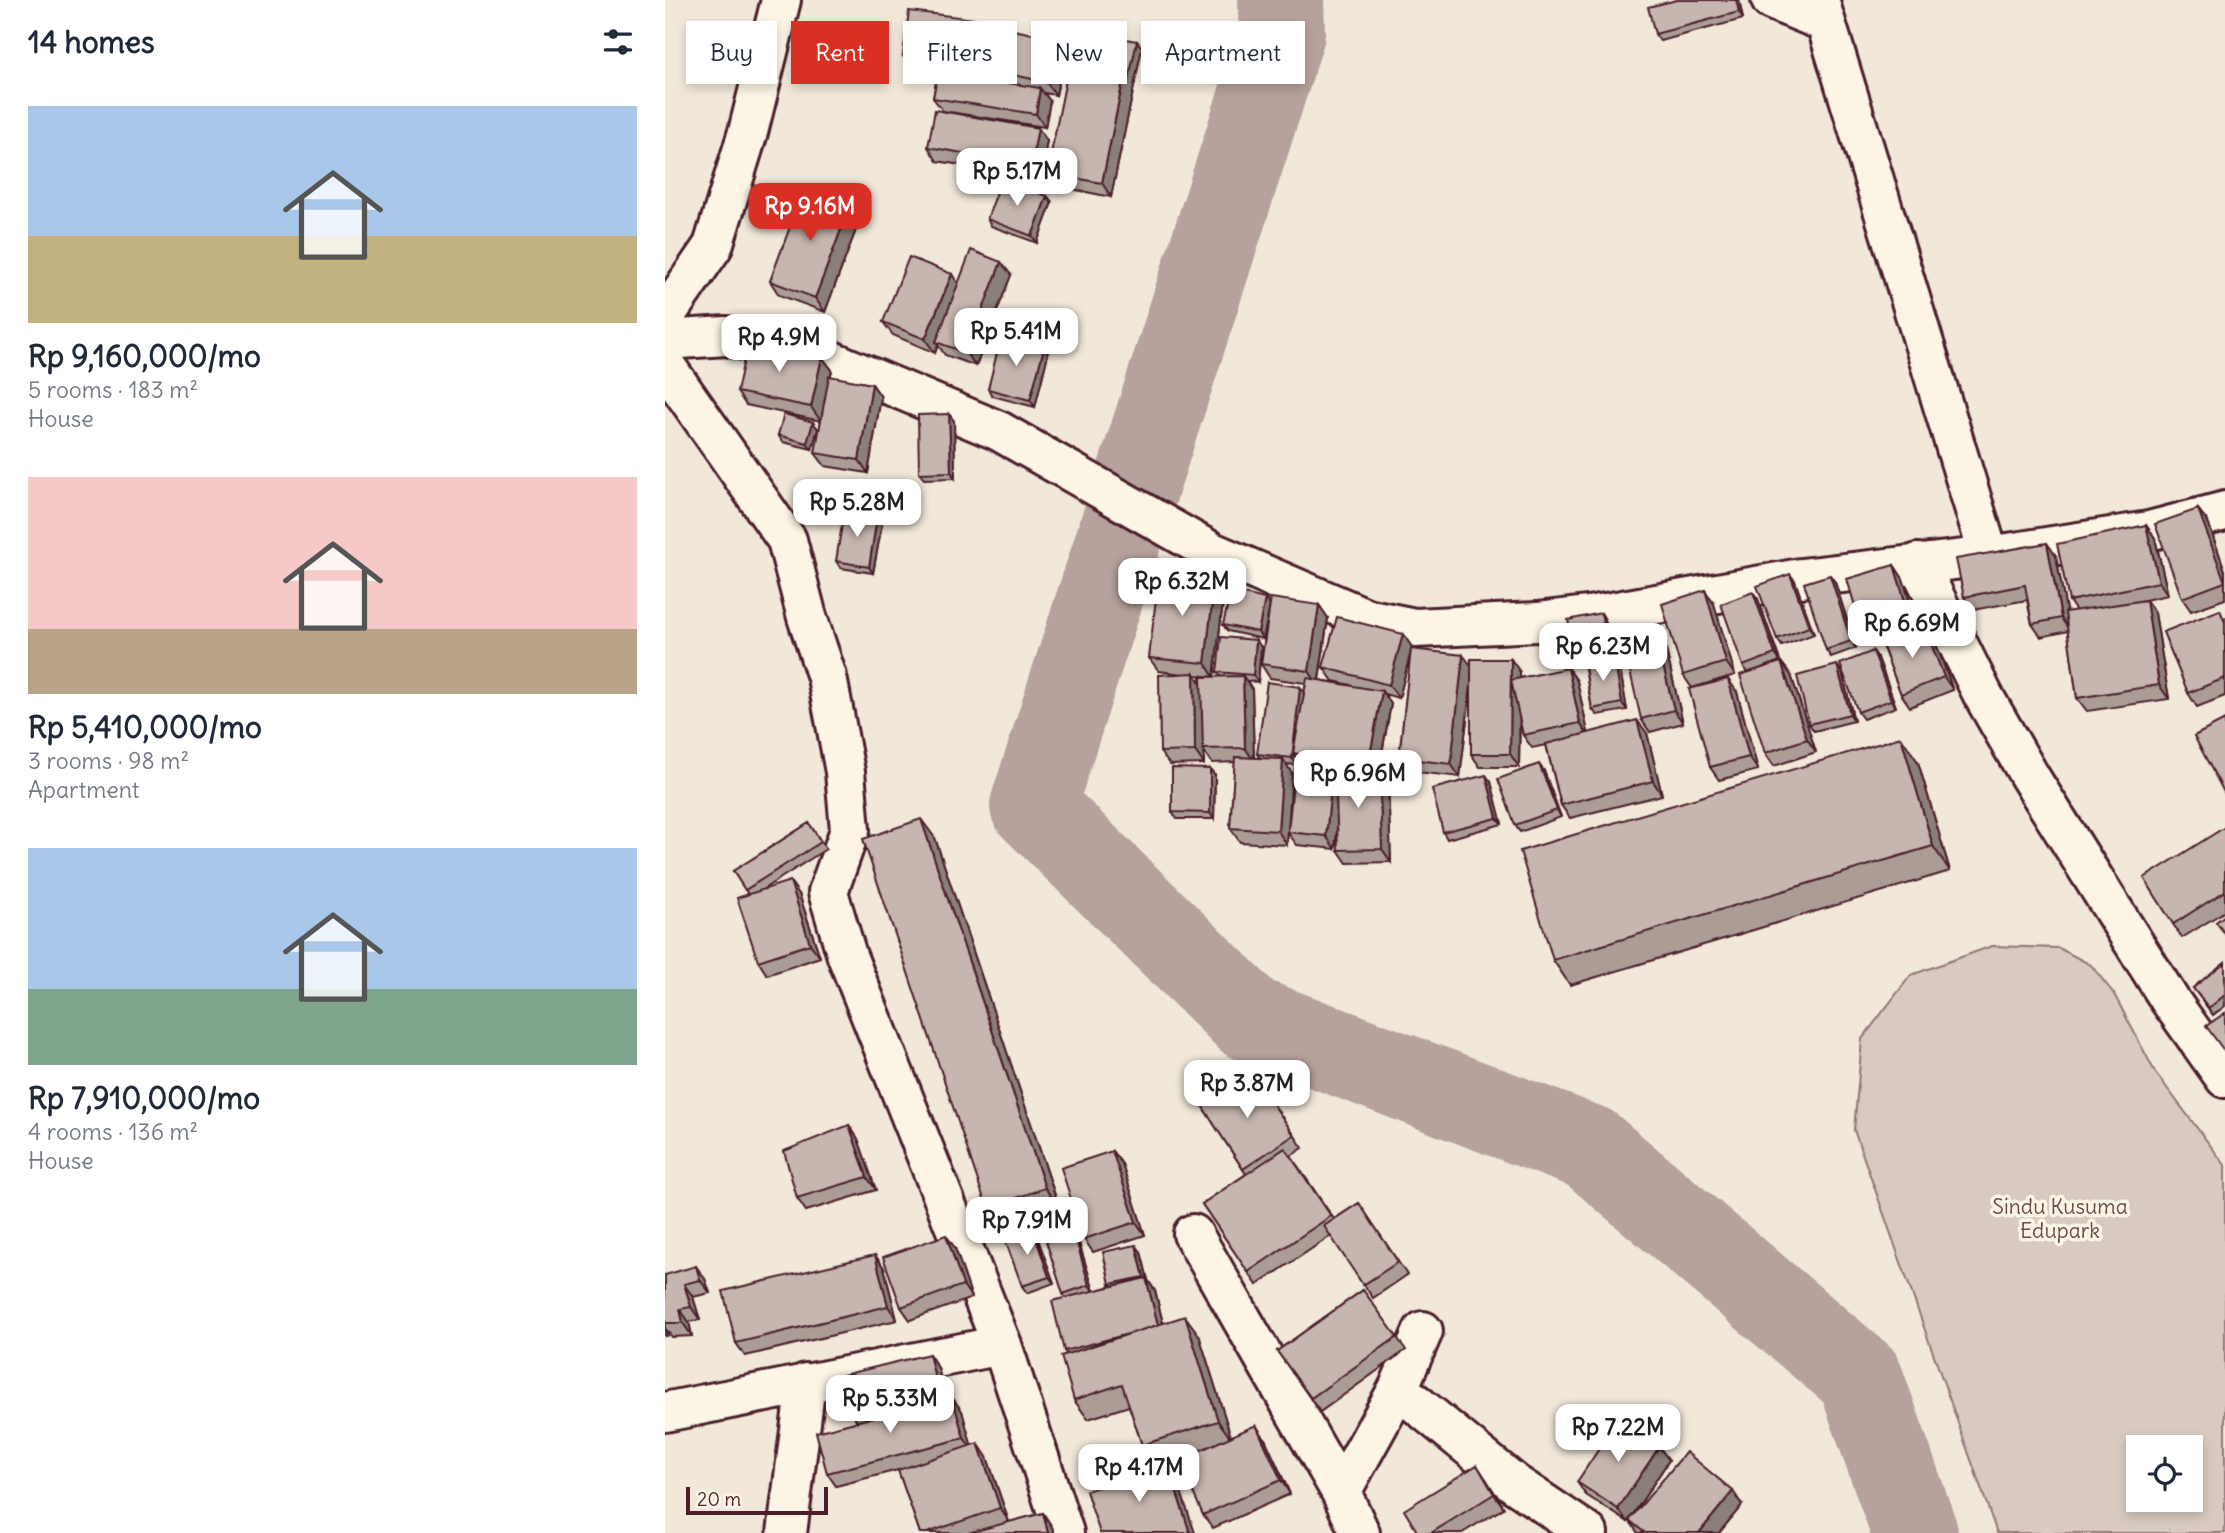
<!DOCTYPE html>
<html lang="en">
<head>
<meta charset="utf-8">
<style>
  :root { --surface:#fff; --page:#f6f6f7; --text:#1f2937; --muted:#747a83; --accent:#d93025 }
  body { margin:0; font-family:Delius,sans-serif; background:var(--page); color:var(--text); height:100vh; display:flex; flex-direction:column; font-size:26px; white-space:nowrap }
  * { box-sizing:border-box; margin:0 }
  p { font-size:23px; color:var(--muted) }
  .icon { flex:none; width:38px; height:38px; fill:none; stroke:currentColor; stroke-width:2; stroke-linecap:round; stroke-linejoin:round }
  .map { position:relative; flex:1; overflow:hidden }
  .drawer { display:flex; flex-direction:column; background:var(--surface); width:665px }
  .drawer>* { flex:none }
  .hud { position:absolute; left:21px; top:21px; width:665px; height:63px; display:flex; gap:14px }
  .fabs { position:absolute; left:1461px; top:1435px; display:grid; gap:14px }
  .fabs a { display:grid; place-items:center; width:77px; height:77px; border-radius:0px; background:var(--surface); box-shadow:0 4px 10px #0003; font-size:35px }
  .scale { position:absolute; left:21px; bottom:18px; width:142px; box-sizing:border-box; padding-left:7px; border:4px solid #4a1f2b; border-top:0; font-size:19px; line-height:24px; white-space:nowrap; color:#4a1f2b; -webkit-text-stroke:5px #fcf5e5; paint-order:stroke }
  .price { position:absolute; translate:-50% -60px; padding:0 16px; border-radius:14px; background:#fff; color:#222; font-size:23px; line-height:46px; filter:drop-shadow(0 2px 4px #0008) }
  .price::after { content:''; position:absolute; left:50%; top:42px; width:21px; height:16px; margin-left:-10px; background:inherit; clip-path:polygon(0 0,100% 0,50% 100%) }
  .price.on { background:var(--accent); color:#fff }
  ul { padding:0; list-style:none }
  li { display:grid; align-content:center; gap:14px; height:371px; padding:0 28px }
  li span { display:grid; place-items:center; height:217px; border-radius:0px; color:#555 }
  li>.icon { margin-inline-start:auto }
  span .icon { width:126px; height:126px; fill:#fffc; stroke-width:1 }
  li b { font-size:30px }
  h2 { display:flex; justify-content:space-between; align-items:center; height:84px; padding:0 28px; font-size:30px }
  .chip { padding:0 24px; border-radius:0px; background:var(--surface); box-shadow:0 4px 10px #0003; font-size:24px; line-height:63px }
  .chip.on { background:var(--accent); color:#fff }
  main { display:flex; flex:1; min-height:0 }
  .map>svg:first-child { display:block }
</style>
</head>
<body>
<main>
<section class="drawer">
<h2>14 homes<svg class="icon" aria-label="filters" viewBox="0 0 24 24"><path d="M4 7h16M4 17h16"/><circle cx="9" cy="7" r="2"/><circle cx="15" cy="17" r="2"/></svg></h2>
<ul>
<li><span style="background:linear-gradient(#a9c7e8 60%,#c2b280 0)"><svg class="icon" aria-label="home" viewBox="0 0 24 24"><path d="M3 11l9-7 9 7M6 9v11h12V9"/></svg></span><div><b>Rp 9,160,000/mo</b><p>5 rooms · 183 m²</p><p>House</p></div></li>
<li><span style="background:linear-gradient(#f6c9c9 70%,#b9a48a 0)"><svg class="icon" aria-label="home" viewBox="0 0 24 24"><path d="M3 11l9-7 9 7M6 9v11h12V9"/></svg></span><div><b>Rp 5,410,000/mo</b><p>3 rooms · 98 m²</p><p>Apartment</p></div></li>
<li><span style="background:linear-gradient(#a9c7e8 65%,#7fa58c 0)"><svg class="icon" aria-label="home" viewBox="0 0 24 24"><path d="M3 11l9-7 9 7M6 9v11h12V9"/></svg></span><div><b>Rp 7,910,000/mo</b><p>4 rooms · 136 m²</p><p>House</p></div></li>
</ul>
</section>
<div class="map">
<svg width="1560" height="1533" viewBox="0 0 1560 1533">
  <rect width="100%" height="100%" fill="#f1e8da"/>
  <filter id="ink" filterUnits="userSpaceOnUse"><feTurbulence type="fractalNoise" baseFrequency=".0143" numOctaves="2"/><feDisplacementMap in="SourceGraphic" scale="14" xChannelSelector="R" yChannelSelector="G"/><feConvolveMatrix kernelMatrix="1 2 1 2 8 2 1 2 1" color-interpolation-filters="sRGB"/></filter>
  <g filter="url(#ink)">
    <path fill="#d8cac0" stroke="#917476" stroke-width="2" fill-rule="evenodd" d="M1327 946 1394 948 1426 965 1449 994 1490 1072 1560 1165V1533H1332L1189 1130 1197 1039 1246 975ZM1474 1447H1526V1500H1474Z"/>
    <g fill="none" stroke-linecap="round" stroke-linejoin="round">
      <path stroke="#b6a19c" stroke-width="86" d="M616 0 617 33 368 806 585 1019 925 1148 1195 1377 1250 1533"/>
      <defs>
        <path id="street" d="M1106 0 1160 22
          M1154 0 1324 556
          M0 316 48 246 83 132 116 0
          M0 340 61 336 160 358 334 431 547 552 701 618 750 628 872 622 930 615 1136 578 1324 556 1484 531 1560 511
          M0 365 122 540 142 617 162 677 180 772 185 830 163 892 182 956 337 1345 399 1533
          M1253 563 1318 695 1365 777 1504 999 1560 1078
          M528 1234 676 1492 695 1533
          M733 1389 850 1484 923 1533
          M0 1412 337 1345
          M676 1492 733 1389 758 1331
          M122 1533 141 1383"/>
      </defs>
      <use href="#street" stroke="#4a1f2b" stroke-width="44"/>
      <use href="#street" stroke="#fcf5e5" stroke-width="38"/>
    </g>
    <path fill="#ab9d96" stroke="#4a1f2b" stroke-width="2" fill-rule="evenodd" d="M1012 0H1074L1078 19 995 41 990 34Z
      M319 33 312 78 324 80 316 68 400 52 391 95 379 93 385 101 380 127 278 111 373 128 382 141 375 178 272 161 263 147 278 111 268 98 273 72 247 69 238 56Z
      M472 41 477 48 446 197 392 186 382 173 411 61Z
      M382 196 387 202 372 243 326 226 322 219Z
      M195 219 160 312 114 295 105 281Z
      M346 275 311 366 280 355 273 345 270 353 228 335 218 322 293 283Z
      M383 354 370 407 327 396 323 389Z
      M157 357 167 370 165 377 207 384 216 397 203 473 160 466 150 453 156 421 81 405 72 392Z
      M284 414 289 421 290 478 259 479 254 473Z
      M153 429 147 449 118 442 113 435Z
      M1533 509 1543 522 1560 571V599L1526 611 1517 598Z
      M212 517 217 524 208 573 176 568 171 561Z
      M1481 525 1490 538 1503 595 1475 601 1490 613 1504 699 1422 711 1412 698 1403 631 1376 637 1367 624 1362 600 1308 610 1299 597 1391 556 1401 612 1411 611 1404 601Z
      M1229 565 1238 579 1253 628 1259 626 1269 639 1288 690 1245 707 1236 694 1216 643 1207 646 1198 633Z
      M1130 581 1149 634 1117 646 1112 639Z
      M1170 582 1191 648 1166 657 1161 650Z
      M559 593 549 677 530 675 536 683 556 677 552 672 596 647 593 682 582 681 587 689 589 758H595L592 754 635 687 639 693 641 683 605 678 596 664 604 608 598 639 563 631 558 625 600 599 605 605H654L663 618 654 680 686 685 668 681 658 667 747 647 746 649 806 665 855 672V678L903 668 912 681 923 733H982L997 795 905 818 896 805 881 745 867 748 858 735 855 719 854 767H815L806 754V687L795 777 743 771 734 758 746 652 734 698 719 694 726 704 714 770 723 783 726 862 682 863 673 850 672 832 670 849 632 845 623 833 622 845 575 842 565 828 570 762 547 763 539 751V764L505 765 495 752 519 674 494 671 484 658ZM621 764 630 765 624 820 627 773Z
      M1093 599 1115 661 1086 672 1116 662 1126 675 1151 752 1109 766 1100 753 1083 673 1078 666Z
      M1049 604 1070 675 1027 688 1018 675Z
      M936 613 940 620 949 655 932 659 949 657 954 663 962 710 932 715 927 709 919 662 915 663 911 657Z
      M1560 617V696L1532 707 1523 693Z
      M1000 646 1018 723 985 732 976 719Z
      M1208 651 1213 658 1231 707 1198 719 1193 712Z
      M1177 672 1189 721 1149 731 1144 724Z
      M1072 692 1093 770 1054 780 1045 767Z
      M1253 762 1285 871 905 985 888 960Z
      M879 771 896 817 855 832 850 825Z
      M550 775 549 819H512L507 812Z
      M826 782 837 824 782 839 778 832Z
      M144 823 161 849 97 890 134 894 155 957 102 975 93 961 83 894 68 871Z
      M1560 827V911L1517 938 1508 924Z
      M270 838 394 1207 335 1228 322 1208Z
      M1560 962V1006L1548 1015 1528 988Z
      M586 1071 638 1148 626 1156 669 1219 694 1203 742 1275 708 1298 666 1236 592 1285 537 1204 581 1174 536 1104Z
      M184 1125 193 1139 211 1190 141 1211 132 1198Z
      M447 1151 457 1164 480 1235 428 1252 419 1239Z
      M371 1234 389 1283 362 1293 357 1286Z
      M413 1240 429 1291 447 1286 445 1284 476 1252 483 1280 490 1291 498 1323 534 1335 566 1437 600 1439 625 1494 548 1528 538 1515 537 1450 490 1464 477 1445 464 1406 423 1419 409 1400 402 1354 399 1351 401 1298 398 1294Z
      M290 1248 307 1298 245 1320 236 1307Z
      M210 1255 219 1268 232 1320 80 1356 71 1343Z
      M0 1275 40 1279 45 1293 28 1297 35 1320 24 1322 27 1336 7 1337 1 1329 3 1335 0 1336Z
      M698 1290 741 1350 655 1412 612 1351Z
      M264 1354 273 1368 281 1399 297 1411 306 1446 322 1457 344 1522 378 1513 387 1527 389 1533H255L233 1470 171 1486 162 1473 192 1422 189 1416Z
      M994 1447 1004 1460 966 1518 1077 1505 1054 1533H973L964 1520 963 1522 921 1495 912 1482Z
      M821 1479 839 1508 797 1533H753Z"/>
    <path fill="#8b7f7a" stroke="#4a1f2b" stroke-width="2" d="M1071 0H1074L1078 19 1074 12Z
      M310 19 319 33 312 78 303 64Z
      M391 39 400 52 391 95 381 82Z
      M472 41 477 48 446 197 437 183 460 71Z
      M375 88 385 101 380 127 371 114Z
      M373 128 382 141 375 178 366 165Z
      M382 196 387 202 372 243 367 236Z
      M185 206 195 219 160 312 150 298Z
      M336 262 346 275 311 366 301 353Z
      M287 274 296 288 271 342 273 345 270 353 260 339Z
      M379 348 383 354 370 407 365 400Z
      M157 357 167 370 156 421 146 407Z
      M207 384 216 397 203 473 194 460Z
      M284 414 289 421 290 478 286 472Z
      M148 422 153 429 147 449 142 443Z
      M1533 509 1543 522 1560 571V583Z
      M212 517 217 524 208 573 204 567Z
      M1481 525 1490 538 1503 595 1494 582Z
      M1382 543 1391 556 1405 631 1396 618Z
      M1229 565 1238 579 1254 631 1245 618Z
      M1125 574 1130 581 1149 634 1144 627Z
      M1165 575 1170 582 1191 648 1186 641Z
      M550 579 559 593 549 677 540 663Z
      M1040 590 1049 604 1070 675 1061 662Z
      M1088 592 1093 599 1115 661 1110 654Z
      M600 599 605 606 598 639 593 632Z
      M1481 600 1490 613 1504 699 1494 685Z
      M654 605 663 618 653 685 644 671Z
      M936 613 940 620 949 655 944 649Z
      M1259 626 1269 639 1288 690 1279 677Z
      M990 633 1000 646 1018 723 1009 710Z
      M738 634 747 647 734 698 724 685Z
      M591 640 596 647 593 682 588 675Z
      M1208 651 1213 658 1231 707 1226 700Z
      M798 655 808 668 795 777 786 764Z
      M949 657 954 663 962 710 957 703Z
      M846 659 855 672 854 767 845 754Z
      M1116 662 1126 675 1151 752 1142 739Z
      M1172 665 1177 672 1189 721 1185 714Z
      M903 668 912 681 924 737 915 723Z
      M529 673 538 687V749L539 751V764L530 751Z
      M578 676 587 689 589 761 580 748Z
      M1063 679 1072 692 1093 770 1084 757Z
      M635 687 640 694 628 753 632 759 631 765 627 758Z
      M717 691 726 704 712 779 703 766Z
      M972 720 982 733 997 795 988 781Z
      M1236 737 1253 762 1285 871 1268 846Z
      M618 759 627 773 622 845 613 831Z
      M874 764 879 771 896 817 892 810Z
      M668 768 677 781 670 849 661 836Z
      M545 769 550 775 549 819 545 813Z
      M714 770 723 783 726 862 717 849Z
      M821 775 826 782 837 824 832 818Z
      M256 819 270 838 394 1207 380 1188Z
      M125 881 134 894 155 957 145 944Z
      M184 1125 193 1139 211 1190 202 1177Z
      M447 1151 457 1164 480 1235 471 1222Z
      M367 1227 371 1234 389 1283 384 1277Z
      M409 1233 413 1240 429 1292 424 1285Z
      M281 1235 290 1248 307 1298 298 1285Z
      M471 1245 476 1252 483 1280 490 1291 502 1340 493 1326 482 1281 479 1277Z
      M210 1255 219 1268 232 1320 223 1306Z
      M31 1266 40 1279 45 1293 35 1280Z
      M19 1284 28 1297 35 1320 26 1307Z
      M15 1309 24 1322 27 1336 18 1323Z
      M520 1316 534 1335 567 1440 553 1421Z
      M264 1354 273 1368 283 1408 274 1395Z
      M287 1397 297 1411 308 1451 299 1438Z
      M591 1425 600 1439 625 1494 616 1480Z
      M313 1443 322 1457 344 1522 335 1508Z
      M994 1447 1004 1460 963 1522 953 1509Z
      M502 1463 511 1477 530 1533H525Z
      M812 1465 821 1479 839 1508 829 1494Z
      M1068 1491 1077 1505 1054 1533H1034Z
      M378 1513 387 1527 389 1533H383Z"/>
    <path fill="#c7b6af" stroke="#4a1f2b" stroke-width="2" d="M1012 0H1071L1074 12 990 34 983 7Z
      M244 11 310 19 303 64 238 56Z
      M325 25 391 39 381 82 316 68Z
      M417 31 472 41 464 78 460 71 411 61Z
      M405 60 460 71 437 183 382 173Z
      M273 72 375 88 371 114 268 98Z
      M270 110 373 128 366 165 263 147Z
      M337 179 382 196 367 236 322 219Z
      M139 189 185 206 150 298 105 281Z
      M306 250 336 262 301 353 271 342Z
      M244 257 287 274 260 339 218 322Z
      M336 337 379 348 365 400 323 389Z
      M83 341 157 357 146 407 72 392Z
      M164 376 207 384 194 460 150 453Z
      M119 414 148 422 142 443 113 435Z
      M284 414 286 472 254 473 253 415Z
      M1533 509 1560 582 1517 598 1490 524Z
      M179 512 212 517 204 567 171 561Z
      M1481 525 1494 582 1404 601 1392 544Z
      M1382 543 1396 618 1367 624 1360 585 1299 597 1291 559Z
      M1229 565 1245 618 1198 633 1182 579Z
      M494 573 550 579 540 663 484 658Z
      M1125 574 1144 627 1112 639 1092 586Z
      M1165 575 1186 641 1161 650 1139 583Z
      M1040 590 1061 662 1018 675 997 604Z
      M566 591 600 599 593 632 558 625Z
      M1088 592 1110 654 1078 666 1056 604Z
      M606 598 654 605 644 671 596 664Z
      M1481 600 1494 685 1412 698 1400 612Z
      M1555 610 1560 622V678L1523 693 1498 632Z
      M936 613 944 649 911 657 903 620Z
      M672 617 738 634 724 685 658 667Z
      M1259 626 1279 677 1236 694 1216 642Z
      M990 633 1009 710 976 719 958 641Z
      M556 637 591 640 588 675 552 672Z
      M746 649 798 655 786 764 734 758Z
      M1208 651 1226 700 1193 712 1175 664Z
      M949 657 957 703 927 709 919 661Z
      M806 659H846L845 754H806Z
      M1116 662 1142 739 1100 753 1075 675Z
      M1172 665 1185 714 1144 724 1132 676Z
      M903 668 915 723 858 735 846 680Z
      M529 673 530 751 495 752 494 675Z
      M578 676 580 748 538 749 536 677Z
      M642 678 717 691 703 766 628 753Z
      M1063 679 1084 757 1045 767 1024 689Z
      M602 682 635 687 627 758 592 754Z
      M972 720 988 781 896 805 881 744Z
      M1560 720V794L1529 736Z
      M1236 737 1268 846 888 960 855 851Z
      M570 757 618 759 613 831 565 828Z
      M630 764 668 768 661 836 623 832Z
      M874 764 892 810 850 825 833 779Z
      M507 768 545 769V813L507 812Z
      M714 770 717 849 673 850 670 771Z
      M821 775 832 818 778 832 767 789Z
      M256 819 380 1188 322 1208 198 839Z
      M144 823 156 842 80 890 68 871Z
      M1560 827V891L1508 924 1479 878Z
      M125 881 145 944 93 961 72 898Z
      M1560 915V934L1551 922Z
      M1560 962V995L1544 1008 1528 988Z
      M1560 1013V1052L1541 1026Z
      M586 1071 629 1135 578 1169 536 1104Z
      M184 1125 202 1177 132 1198 119 1151Z
      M620 1148 666 1216 583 1272 537 1204Z
      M447 1151 471 1222 419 1239 396 1168Z
      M694 1203 733 1262 698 1285 659 1226Z
      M367 1227 384 1277 357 1286 339 1237Z
      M409 1233 424 1285 398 1294 381 1241Z
      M281 1235 298 1285 236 1307 218 1257Z
      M471 1245 479 1277 445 1284 438 1252Z
      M210 1255 223 1306 71 1343 58 1291Z
      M31 1266 35 1280 19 1284 26 1307 15 1309 18 1323H0V1275Z
      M481 1278 493 1325 463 1334 399 1351 387 1301Z
      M698 1290 732 1337 646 1398 612 1351Z
      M520 1316 553 1421 477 1445 457 1384 409 1400 396 1356Z
      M264 1354 274 1395 189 1416 178 1375Z
      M287 1397 299 1438 162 1473 151 1432Z
      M953 1420 994 1447 953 1509 912 1482Z
      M591 1425 616 1480 538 1515 514 1460Z
      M313 1443 335 1508 262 1533H255L233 1470Z
      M1021 1452 1068 1491 1034 1533H980L964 1520Z
      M502 1463 525 1533H435L421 1491Z
      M812 1465 829 1494 766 1533H753L739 1510Z
      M378 1513 383 1533H303Z"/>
  </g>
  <g text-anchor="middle" stroke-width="7" stroke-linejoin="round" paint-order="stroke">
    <g font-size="21" fill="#6e4a50" stroke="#fcf5e5">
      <text x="1395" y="1214">Sindu Kusuma<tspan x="1395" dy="24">Edupark</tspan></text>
    </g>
  </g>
</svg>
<div class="fabs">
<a><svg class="icon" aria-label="locate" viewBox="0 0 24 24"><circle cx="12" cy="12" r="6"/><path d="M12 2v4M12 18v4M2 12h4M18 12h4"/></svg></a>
</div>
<div class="scale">20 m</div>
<b class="price" style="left:352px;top:208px">Rp 5.17M</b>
<b class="price on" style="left:145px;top:243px">Rp 9.16M</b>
<b class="price" style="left:351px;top:368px">Rp 5.41M</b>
<b class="price" style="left:114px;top:374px">Rp 4.9M</b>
<b class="price" style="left:192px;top:539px">Rp 5.28M</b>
<b class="price" style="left:517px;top:618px">Rp 6.32M</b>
<b class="price" style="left:1247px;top:660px">Rp 6.69M</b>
<b class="price" style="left:938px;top:683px">Rp 6.23M</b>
<b class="price" style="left:693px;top:810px">Rp 6.96M</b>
<b class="price" style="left:582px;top:1120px">Rp 3.87M</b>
<b class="price" style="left:362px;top:1257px">Rp 7.91M</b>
<b class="price" style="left:225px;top:1435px">Rp 5.33M</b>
<b class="price" style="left:953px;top:1464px">Rp 7.22M</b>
<b class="price" style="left:474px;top:1504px">Rp 4.17M</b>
<div class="hud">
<a class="chip">Buy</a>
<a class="chip on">Rent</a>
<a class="chip">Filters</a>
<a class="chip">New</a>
<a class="chip">Apartment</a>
</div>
</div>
</main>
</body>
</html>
